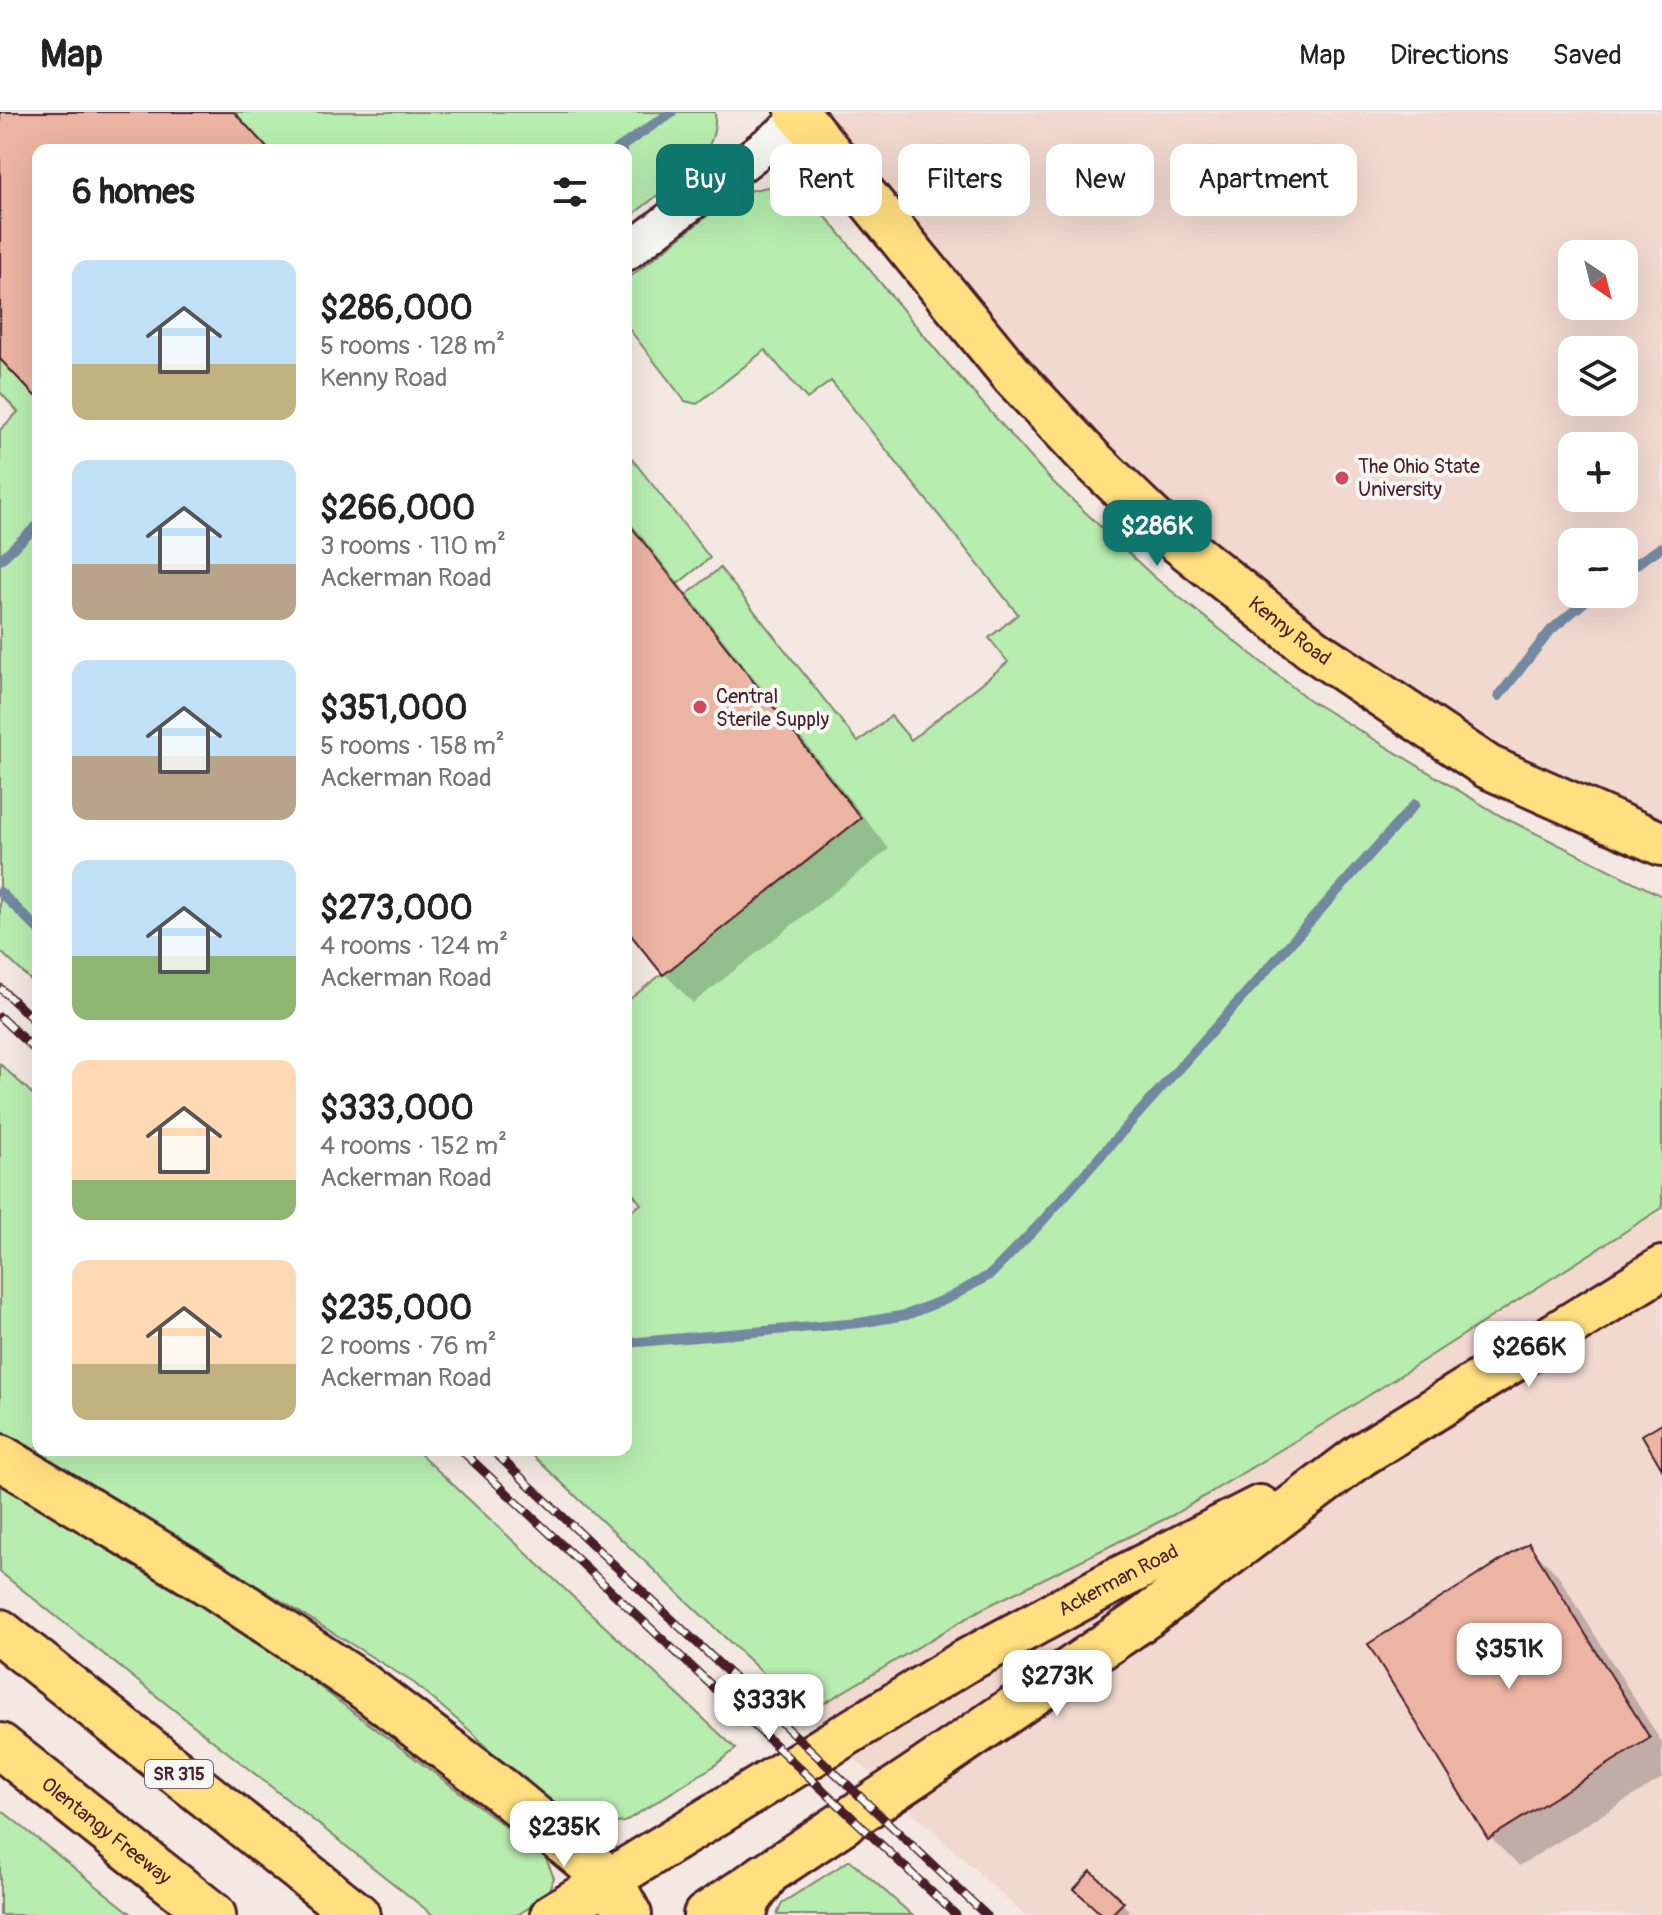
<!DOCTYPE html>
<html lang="en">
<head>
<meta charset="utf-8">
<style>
  :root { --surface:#fff; --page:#f6f6f6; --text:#222; --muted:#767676; --line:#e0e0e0; --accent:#0f766e }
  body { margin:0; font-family:Pangolin,sans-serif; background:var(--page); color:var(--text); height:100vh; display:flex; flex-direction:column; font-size:30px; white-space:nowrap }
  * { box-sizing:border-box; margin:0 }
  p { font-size:26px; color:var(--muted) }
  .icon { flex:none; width:44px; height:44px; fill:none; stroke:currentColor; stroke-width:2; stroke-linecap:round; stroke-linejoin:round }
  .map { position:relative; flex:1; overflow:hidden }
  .side { position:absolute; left:32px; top:32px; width:600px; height:1312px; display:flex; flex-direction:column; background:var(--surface); border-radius:16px; box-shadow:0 8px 32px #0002 }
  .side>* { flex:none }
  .banner { position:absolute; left:656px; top:32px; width:760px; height:72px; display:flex; gap:16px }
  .needle { width:52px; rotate:145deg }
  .buttons { position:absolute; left:1558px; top:128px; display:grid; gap:16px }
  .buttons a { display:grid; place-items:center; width:80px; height:80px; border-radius:16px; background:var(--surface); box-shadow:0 8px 32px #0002; font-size:40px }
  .price { position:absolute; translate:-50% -68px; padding:0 18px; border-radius:16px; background:#fff; color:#222; font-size:26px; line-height:52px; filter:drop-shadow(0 2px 4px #0008) }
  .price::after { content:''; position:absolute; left:50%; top:48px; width:24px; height:18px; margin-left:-12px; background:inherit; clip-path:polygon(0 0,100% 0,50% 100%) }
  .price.active { background:var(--accent); color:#fff }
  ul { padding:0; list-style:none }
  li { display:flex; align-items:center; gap:24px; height:200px; padding:0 40px }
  li span { display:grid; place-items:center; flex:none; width:224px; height:160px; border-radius:16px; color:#555 }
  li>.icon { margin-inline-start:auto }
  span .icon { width:96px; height:96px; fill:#fffc; stroke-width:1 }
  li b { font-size:34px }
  h2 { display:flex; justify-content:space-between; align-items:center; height:96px; padding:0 40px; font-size:34px }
  .pill { padding:0 28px; border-radius:16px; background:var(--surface); box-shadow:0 8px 32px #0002; font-size:28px; line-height:72px }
  .pill.active { background:var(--accent); color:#fff }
  header { display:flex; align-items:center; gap:48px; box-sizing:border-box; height:112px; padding:0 40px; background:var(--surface); border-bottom:2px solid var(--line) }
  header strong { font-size:38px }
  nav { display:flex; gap:44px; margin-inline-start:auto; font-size:28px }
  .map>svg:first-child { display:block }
</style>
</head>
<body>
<header>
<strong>Map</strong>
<nav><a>Map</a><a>Directions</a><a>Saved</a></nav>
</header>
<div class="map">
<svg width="1662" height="1803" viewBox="0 0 1662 1803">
  <rect width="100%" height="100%" fill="#f4e9e2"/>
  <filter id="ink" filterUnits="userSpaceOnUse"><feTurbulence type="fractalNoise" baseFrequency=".0125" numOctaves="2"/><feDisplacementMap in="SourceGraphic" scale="16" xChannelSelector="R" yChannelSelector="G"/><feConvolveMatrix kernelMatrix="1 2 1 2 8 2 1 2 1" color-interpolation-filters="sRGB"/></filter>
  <g filter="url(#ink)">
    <path fill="#f2d9cf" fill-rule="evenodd" d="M797 0H1662V732L1488 655 1172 425ZM1572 142H1624V194H1572ZM1572 238H1624V290H1572ZM1572 334H1624V386H1572ZM1572 430H1624V482H1572Z
      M1662 1096V1803H1024L806 1602 982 1497 1173 1403 1338 1303Z"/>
    <path fill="#b7edaf" stroke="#80866d" stroke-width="2" d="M234 0H715C716 11 714 27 707 36 688 61 651 88 626 108V38H269Z
      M767 75 795 82 827 106 941 244 1050 367 1154 465 1309 588 1501 704 1662 784V1096L1338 1303 1173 1403 982 1497 806 1602 527 1338H626V1103L641 1092 626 1073V890L861 706 685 484 720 456 858 630 891 604 911 628 1008 550 989 526 1018 502 831 269 807 287 765 238 697 292 685 289 626 213V168L735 82Z
      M0 247 35 284 38 281V875L0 839V318L18 300 0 280Z
      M629 343 710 446 676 473 626 408V345Z
      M0 952 38 987V1338H416L736 1637 714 1654 624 1710 597 1714 577 1712 537 1691 475 1623 414 1571 183 1428 0 1321Z
      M0 1370 244 1518 545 1744 554 1766 545 1786 517 1803H433L0 1460Z
      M0 1697 133 1803H0Z
      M850 1748 912 1803H777L782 1791Z"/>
    <path fill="#0003" d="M626 404 889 737 693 891 664 861 626 813Z
      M1529 1434 1558 1463 1662 1631V1666L1519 1754 1490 1725Z
      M1091 1762 1129 1798 1124 1803H1105Z"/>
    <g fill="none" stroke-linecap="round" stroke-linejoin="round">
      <path stroke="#7388a1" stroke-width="10" d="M616 38 672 0
        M0 448 38 413
        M1624 460 1662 435
        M1499 584 1551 518 1594 482
        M0 780 38 817
        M626 1231 859 1211 906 1203 951 1185 991 1162 1037 1115 1415 692"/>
    </g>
    <path fill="#ecb4a2" stroke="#4a1f2b" stroke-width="2" d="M0 0H234L269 38H38V281L35 284 0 247Z
      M626 408 861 706 663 863 626 817Z
      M1662 1311V1357L1642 1323Z
      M1529 1431 1650 1626 1488 1727 1368 1532Z
      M1091 1759 1124 1790 1111 1803H1102L1074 1777Z"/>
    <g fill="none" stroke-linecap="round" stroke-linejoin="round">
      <defs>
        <path id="minor" d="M626 141 802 6"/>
        <g id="major">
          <path id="s1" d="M797 0 1013 264 1091 347 1172 425 1314 538 1488 655 1662 732"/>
          <path id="s2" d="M552 1803 964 1550 1120 1466 1260 1395"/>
          <path d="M705 1803 917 1662 1146 1505 1361 1343 1662 1156"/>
        </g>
        <g id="highway">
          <path d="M0 1345 212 1473 362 1573 501 1678 610 1768 629 1803"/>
          <path d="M0 1520 357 1803"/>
          <path id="s3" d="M0 1634 213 1803"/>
          <path d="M744 1803 748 1788 765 1764"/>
        </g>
      </defs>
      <use href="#minor" stroke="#4a1f2b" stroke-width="40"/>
      <use href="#major" stroke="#4a1f2b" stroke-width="48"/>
      <use href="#highway" stroke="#4a1f2b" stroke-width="50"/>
      <use href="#minor" stroke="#f6f6f2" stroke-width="34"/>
      <use href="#major" stroke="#ffdf80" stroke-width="42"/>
      <use href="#highway" stroke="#ffdf80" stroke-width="44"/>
      <defs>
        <path id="rail" d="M0 876 38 912
          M0 905 38 941
          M461 1338 956 1803
          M492 1338 986 1803"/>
      </defs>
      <use href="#rail" stroke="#4a1f2b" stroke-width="9"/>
      <use href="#rail" stroke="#f6f6f2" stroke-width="6" stroke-dasharray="18" stroke-linecap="butt"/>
    </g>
  </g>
  <g fill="#d1495b" stroke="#f6f6f2" stroke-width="3">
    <circle cx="1342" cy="366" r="8"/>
    <circle cx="700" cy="595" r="8"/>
  </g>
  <g text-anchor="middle" stroke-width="8" stroke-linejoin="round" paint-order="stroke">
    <rect fill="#f6f6f2" stroke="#7e6067" stroke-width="2" x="145" y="1648" width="68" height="28" rx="6"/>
    <g font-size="18" font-weight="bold" fill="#4a1f2b">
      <text x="179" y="1668">SR 315</text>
    </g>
    <g font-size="20" fill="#4a1f2b" stroke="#f6f6f2" text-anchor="start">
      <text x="1358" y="361">The Ohio State<tspan x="1358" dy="23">University</tspan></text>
      <text x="716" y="591">Central<tspan x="716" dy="23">Sterile Supply</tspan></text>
    </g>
    <g font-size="20" fill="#4a1f2b" stroke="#f6f6f2">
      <text dy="7" stroke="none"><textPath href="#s1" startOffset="718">Kenny Road</textPath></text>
      <text dy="7" stroke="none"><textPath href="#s2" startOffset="658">Ackerman Road</textPath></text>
      <text dy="7" stroke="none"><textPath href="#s3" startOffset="136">Olentangy Freeway</textPath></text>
    </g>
  </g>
</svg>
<div class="buttons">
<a><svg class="needle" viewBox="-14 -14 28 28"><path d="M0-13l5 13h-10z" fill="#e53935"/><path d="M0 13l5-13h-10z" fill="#767676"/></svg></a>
<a><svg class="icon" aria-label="layers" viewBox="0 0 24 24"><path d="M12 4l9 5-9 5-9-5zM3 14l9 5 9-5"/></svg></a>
<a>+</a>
<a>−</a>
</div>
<b class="price active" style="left:1157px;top:456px">$286K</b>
<b class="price" style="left:1529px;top:1277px">$266K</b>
<b class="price" style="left:1509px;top:1579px">$351K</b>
<b class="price" style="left:1057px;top:1606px">$273K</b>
<b class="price" style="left:769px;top:1630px">$333K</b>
<b class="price" style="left:564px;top:1757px">$235K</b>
<div class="banner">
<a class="pill active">Buy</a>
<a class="pill">Rent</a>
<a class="pill">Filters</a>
<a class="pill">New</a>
<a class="pill">Apartment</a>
</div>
<section class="side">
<h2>6 homes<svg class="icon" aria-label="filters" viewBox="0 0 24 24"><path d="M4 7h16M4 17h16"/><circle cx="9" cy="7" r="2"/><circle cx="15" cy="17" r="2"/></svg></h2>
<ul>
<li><span style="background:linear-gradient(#bfe0f5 65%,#c2b280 0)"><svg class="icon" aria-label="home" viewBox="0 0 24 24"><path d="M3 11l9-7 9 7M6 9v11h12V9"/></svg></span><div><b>$286,000</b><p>5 rooms · 128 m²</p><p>Kenny Road</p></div></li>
<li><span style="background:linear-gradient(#bfe0f5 65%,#b9a48a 0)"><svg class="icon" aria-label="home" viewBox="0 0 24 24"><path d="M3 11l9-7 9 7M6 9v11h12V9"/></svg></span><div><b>$266,000</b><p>3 rooms · 110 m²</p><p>Ackerman Road</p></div></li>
<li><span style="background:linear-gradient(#bfe0f5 60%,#b9a48a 0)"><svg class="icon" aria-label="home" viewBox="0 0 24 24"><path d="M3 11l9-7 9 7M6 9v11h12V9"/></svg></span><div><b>$351,000</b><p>5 rooms · 158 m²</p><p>Ackerman Road</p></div></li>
<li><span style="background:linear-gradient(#bfe0f5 60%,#8fb573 0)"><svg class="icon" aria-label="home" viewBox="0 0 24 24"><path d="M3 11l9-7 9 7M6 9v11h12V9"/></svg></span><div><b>$273,000</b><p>4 rooms · 124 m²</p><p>Ackerman Road</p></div></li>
<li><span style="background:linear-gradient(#ffd9b3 75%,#8fb573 0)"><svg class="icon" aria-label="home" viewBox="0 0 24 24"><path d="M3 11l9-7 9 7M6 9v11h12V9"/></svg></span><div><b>$333,000</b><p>4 rooms · 152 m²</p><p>Ackerman Road</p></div></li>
<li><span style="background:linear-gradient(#ffd9b3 65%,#c2b280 0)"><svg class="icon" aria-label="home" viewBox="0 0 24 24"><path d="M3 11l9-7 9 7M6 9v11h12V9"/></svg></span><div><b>$235,000</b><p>2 rooms · 76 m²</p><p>Ackerman Road</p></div></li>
</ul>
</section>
</div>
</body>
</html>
